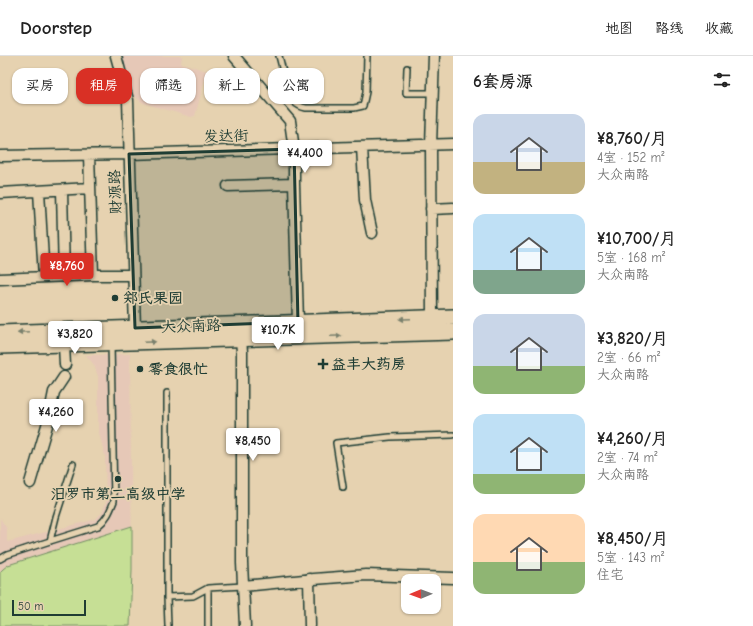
<!DOCTYPE html>
<html lang="zh">
<head>
<meta charset="utf-8">
<style>
  :root { --surface:#fff; --page:#f2f2f2; --text:#222; --muted:#767676; --line:#e0e0e0; --accent:#d93025 }
  body { margin:0; font-family:"Comic Neue","LXGW WenKai TC",sans-serif; background:var(--page); color:var(--text); height:100vh; display:flex; flex-direction:column; font-size:15px; white-space:nowrap }
  * { box-sizing:border-box; margin:0 }
  p { font-size:13px; color:var(--muted) }
  .icon { flex:none; width:22px; height:22px; fill:none; stroke:currentColor; stroke-width:2; stroke-linecap:round; stroke-linejoin:round }
  .map { position:relative; flex:1; overflow:hidden }
  .drawer { display:flex; flex-direction:column; background:var(--surface); width:300px }
  .drawer>* { flex:none }
  .hud { position:absolute; left:12px; top:12px; width:380px; height:36px; display:flex; gap:8px }
  .needle { width:26px; rotate:269deg }
  .controls { position:absolute; left:401px; top:518px; display:grid; gap:8px }
  .controls a { display:grid; place-items:center; width:40px; height:40px; border-radius:8px; background:var(--surface); box-shadow:0 1px 3px #0004; font-size:20px }
  .scale { position:absolute; left:12px; bottom:10px; width:74px; box-sizing:border-box; padding-left:4px; border:2px solid #1f3d34; border-top:0; font-size:11px; line-height:14px; white-space:nowrap; color:#1f3d34; -webkit-text-stroke:3px #e6d2b0; paint-order:stroke }
  .price { position:absolute; translate:-50% -34px; padding:0 9px; border-radius:4px; background:#fff; color:#222; font-size:13px; line-height:26px; filter:drop-shadow(0 1px 2px #0008) }
  .price::after { content:''; position:absolute; left:50%; top:24px; width:12px; height:9px; margin-left:-6px; background:inherit; clip-path:polygon(0 0,100% 0,50% 100%) }
  .price.active { background:var(--accent); color:#fff }
  ul { padding:0; list-style:none }
  li { display:flex; align-items:center; gap:12px; height:100px; padding:0 20px }
  li span { display:grid; place-items:center; flex:none; width:112px; height:80px; border-radius:12px; color:#555 }
  li>.icon { margin-inline-start:auto }
  span .icon { width:48px; height:48px; fill:#fffc; stroke-width:1 }
  li b { font-size:17px }
  h2 { display:flex; justify-content:space-between; align-items:center; height:48px; padding:0 20px; font-size:17px }
  .chip { padding:0 14px; border-radius:12px; background:var(--surface); box-shadow:0 1px 3px #0004; font-size:14px; line-height:36px }
  .chip.active { background:var(--accent); color:#fff }
  header { display:flex; align-items:center; gap:24px; box-sizing:border-box; height:56px; padding:0 20px; background:var(--surface); border-bottom:1px solid var(--line) }
  header strong { font-size:19px }
  nav { display:flex; gap:22px; margin-inline-start:auto; font-size:14px }
  main { display:flex; flex:1; min-height:0 }
  .map>svg:first-child { display:block }
</style>
</head>
<body>
<header>
<strong>Doorstep</strong>
<nav><a>地图</a><a>路线</a><a>收藏</a></nav>
</header>
<main>
<div class="map">
<svg width="453" height="570" viewBox="0 0 453 570">
  <rect width="100%" height="100%" fill="#e6d2b0"/>
  <filter id="ink" filterUnits="userSpaceOnUse"><feTurbulence type="fractalNoise" baseFrequency=".025" numOctaves="2"/><feDisplacementMap in="SourceGraphic" scale="8" xChannelSelector="R" yChannelSelector="G"/><feConvolveMatrix kernelMatrix="1 2 1 2 8 2 1 2 1" color-interpolation-filters="sRGB"/></filter>
  <g filter="url(#ink)">
    <path fill="#e6c8b7" d="M121 0H182L181 7 207 15 195 60 191 61 143 47 134 40Z
      M130 298 132 514 130 570H0V462L7 473V486L93 464 102 457 106 446 105 400 98 373V320L94 309 86 299Z"/>
    <path fill="#c6df95" stroke="#728e64" d="M132 470V514L130 570H0V516L3 513 8 509Z"/>
    <g fill="none" stroke-linecap="round" stroke-linejoin="round">
      <defs>
        <path id="service" d="M279 0C283 13 286 37 294 46 298 50 301 51 306 52H354L363 50 366 36 367 0
          M407 12 406 37H432
          M167 337V541L168 570
          M343 431 336 387 390 381 453 379
          M50 485 56 461 73 408
          M0 503 7 499 50 485 98 470C107 463 110 455 114 445L111 288
          M167 541 193 540 208 532 243 530
          M208 570V532"/>
        <path id="minor" d="M116 0 128 44 135 272
          M234 0 290 65 294 93V128L298 266
          M362 91 365 144 372 177
          M89 99 93 219
          M0 100 129 98 453 88
          M228 130 294 128
          M62 134 64 220
          M39 135 44 221
          M0 137 90 132
          M431 153 453 152
          M0 223 93 219H133
          M432 262 431 89 434 0
          M241 283 242 296V507L245 570
          M64 289 65 309
          M30 427 48 366 54 336 64 321
          M309 523 310 570
          M243 530 314 523 366 519 453 522"/>
        <path id="secondary" d="M0 277 453 261
          M0 290 453 276"/>
      </defs>
      <use href="#service" stroke="#1f3d34" stroke-width="8"/>
      <use href="#minor" stroke="#1f3d34" stroke-width="13"/>
      <use href="#secondary" stroke="#1f3d34" stroke-width="18"/>
      <use href="#service" stroke="#e6d2b0" stroke-width="5"/>
      <use href="#minor" stroke="#e6d2b0" stroke-width="10"/>
      <use href="#secondary" stroke="#e6d2b0" stroke-width="15"/>
    </g>
    <defs><path id="oneway-solid" d="M-6-.8H1V-3.2L6.5 0L1 3.2V.8H-6Z"/></defs>
    <g fill="#79806c">
      <use href="#oneway-solid" transform="translate(405 263) rotate(178)"/>
      <use href="#oneway-solid" transform="translate(23 276) rotate(178)"/>
      <use href="#oneway-solid" transform="translate(336 280) rotate(-2)"/>
      <use href="#oneway-solid" transform="translate(150 286) rotate(-2)"/>
    </g>
  </g>
  <path fill="#1f3d34" fill-opacity="0.2" stroke="#1f3d34" stroke-width="3" stroke-linejoin="round" d="M294 93 298 266 135 272 129 98Z"/>
  <g fill="#1f3d34" stroke="#e6d2b0" stroke-width="1.5">
    <circle cx="115" cy="242" r="4"/>
    <path d="M321 302h4v4h4v4h-4v4h-4v-4h-4v-4h4z"/>
    <circle cx="140" cy="313" r="4"/>
    <circle cx="118" cy="423" r="4"/>
  </g>
  <g text-anchor="middle" stroke-width="3.5" stroke-linejoin="round" paint-order="stroke">
    <g font-size="15" fill="#1f3d34" stroke="#e6d2b0">
      <text transform="translate(226 80) rotate(-2)" y="5">发达街</text>
      <text transform="translate(115 136) rotate(-92)" y="5">财源路</text>
      <text transform="translate(191 270) rotate(-2)" y="5">大众南路</text>
    </g>
    <g font-size="15" font-weight="bold" fill="#1f3d34" stroke="#e6d2b0" text-anchor="start">
      <text x="123" y="247">郑氏果园</text>
      <text x="331" y="313">益丰大药房</text>
      <text x="148" y="318">零食很忙</text>
      <text x="118" y="443" text-anchor="middle">汨罗市第二高级中学</text>
    </g>
  </g>
</svg>
<div class="controls">
<a><svg class="needle" viewBox="-14 -14 28 28"><path d="M0-13l5 13h-10z" fill="#e53935"/><path d="M0 13l5-13h-10z" fill="#767676"/></svg></a>
</div>
<div class="scale">50 m</div>
<b class="price" style="left:305px;top:118px">¥4,400</b>
<b class="price active" style="left:67px;top:231px">¥8,760</b>
<b class="price" style="left:278px;top:295px">¥10.7K</b>
<b class="price" style="left:75px;top:299px">¥3,820</b>
<b class="price" style="left:56px;top:377px">¥4,260</b>
<b class="price" style="left:253px;top:406px">¥8,450</b>
<div class="hud">
<a class="chip">买房</a>
<a class="chip active">租房</a>
<a class="chip">筛选</a>
<a class="chip">新上</a>
<a class="chip">公寓</a>
</div>
</div>
<section class="drawer">
<h2>6套房源<svg class="icon" aria-label="filters" viewBox="0 0 24 24"><path d="M4 7h16M4 17h16"/><circle cx="9" cy="7" r="2"/><circle cx="15" cy="17" r="2"/></svg></h2>
<ul>
<li><span style="background:linear-gradient(#c9d6e8 60%,#c2b280 0)"><svg class="icon" aria-label="home" viewBox="0 0 24 24"><path d="M3 11l9-7 9 7M6 9v11h12V9"/></svg></span><div><b>¥8,760/月</b><p>4室 · 152 m²</p><p>大众南路</p></div></li>
<li><span style="background:linear-gradient(#bfe0f5 70%,#7fa58c 0)"><svg class="icon" aria-label="home" viewBox="0 0 24 24"><path d="M3 11l9-7 9 7M6 9v11h12V9"/></svg></span><div><b>¥10,700/月</b><p>5室 · 168 m²</p><p>大众南路</p></div></li>
<li><span style="background:linear-gradient(#c9d6e8 65%,#8fb573 0)"><svg class="icon" aria-label="home" viewBox="0 0 24 24"><path d="M3 11l9-7 9 7M6 9v11h12V9"/></svg></span><div><b>¥3,820/月</b><p>2室 · 66 m²</p><p>大众南路</p></div></li>
<li><span style="background:linear-gradient(#bfe0f5 75%,#8fb573 0)"><svg class="icon" aria-label="home" viewBox="0 0 24 24"><path d="M3 11l9-7 9 7M6 9v11h12V9"/></svg></span><div><b>¥4,260/月</b><p>2室 · 74 m²</p><p>大众南路</p></div></li>
<li><span style="background:linear-gradient(#ffd9b3 60%,#8fb573 0)"><svg class="icon" aria-label="home" viewBox="0 0 24 24"><path d="M3 11l9-7 9 7M6 9v11h12V9"/></svg></span><div><b>¥8,450/月</b><p>5室 · 143 m²</p><p>住宅</p></div></li>
</ul>
</section>
</main>
</body>
</html>
